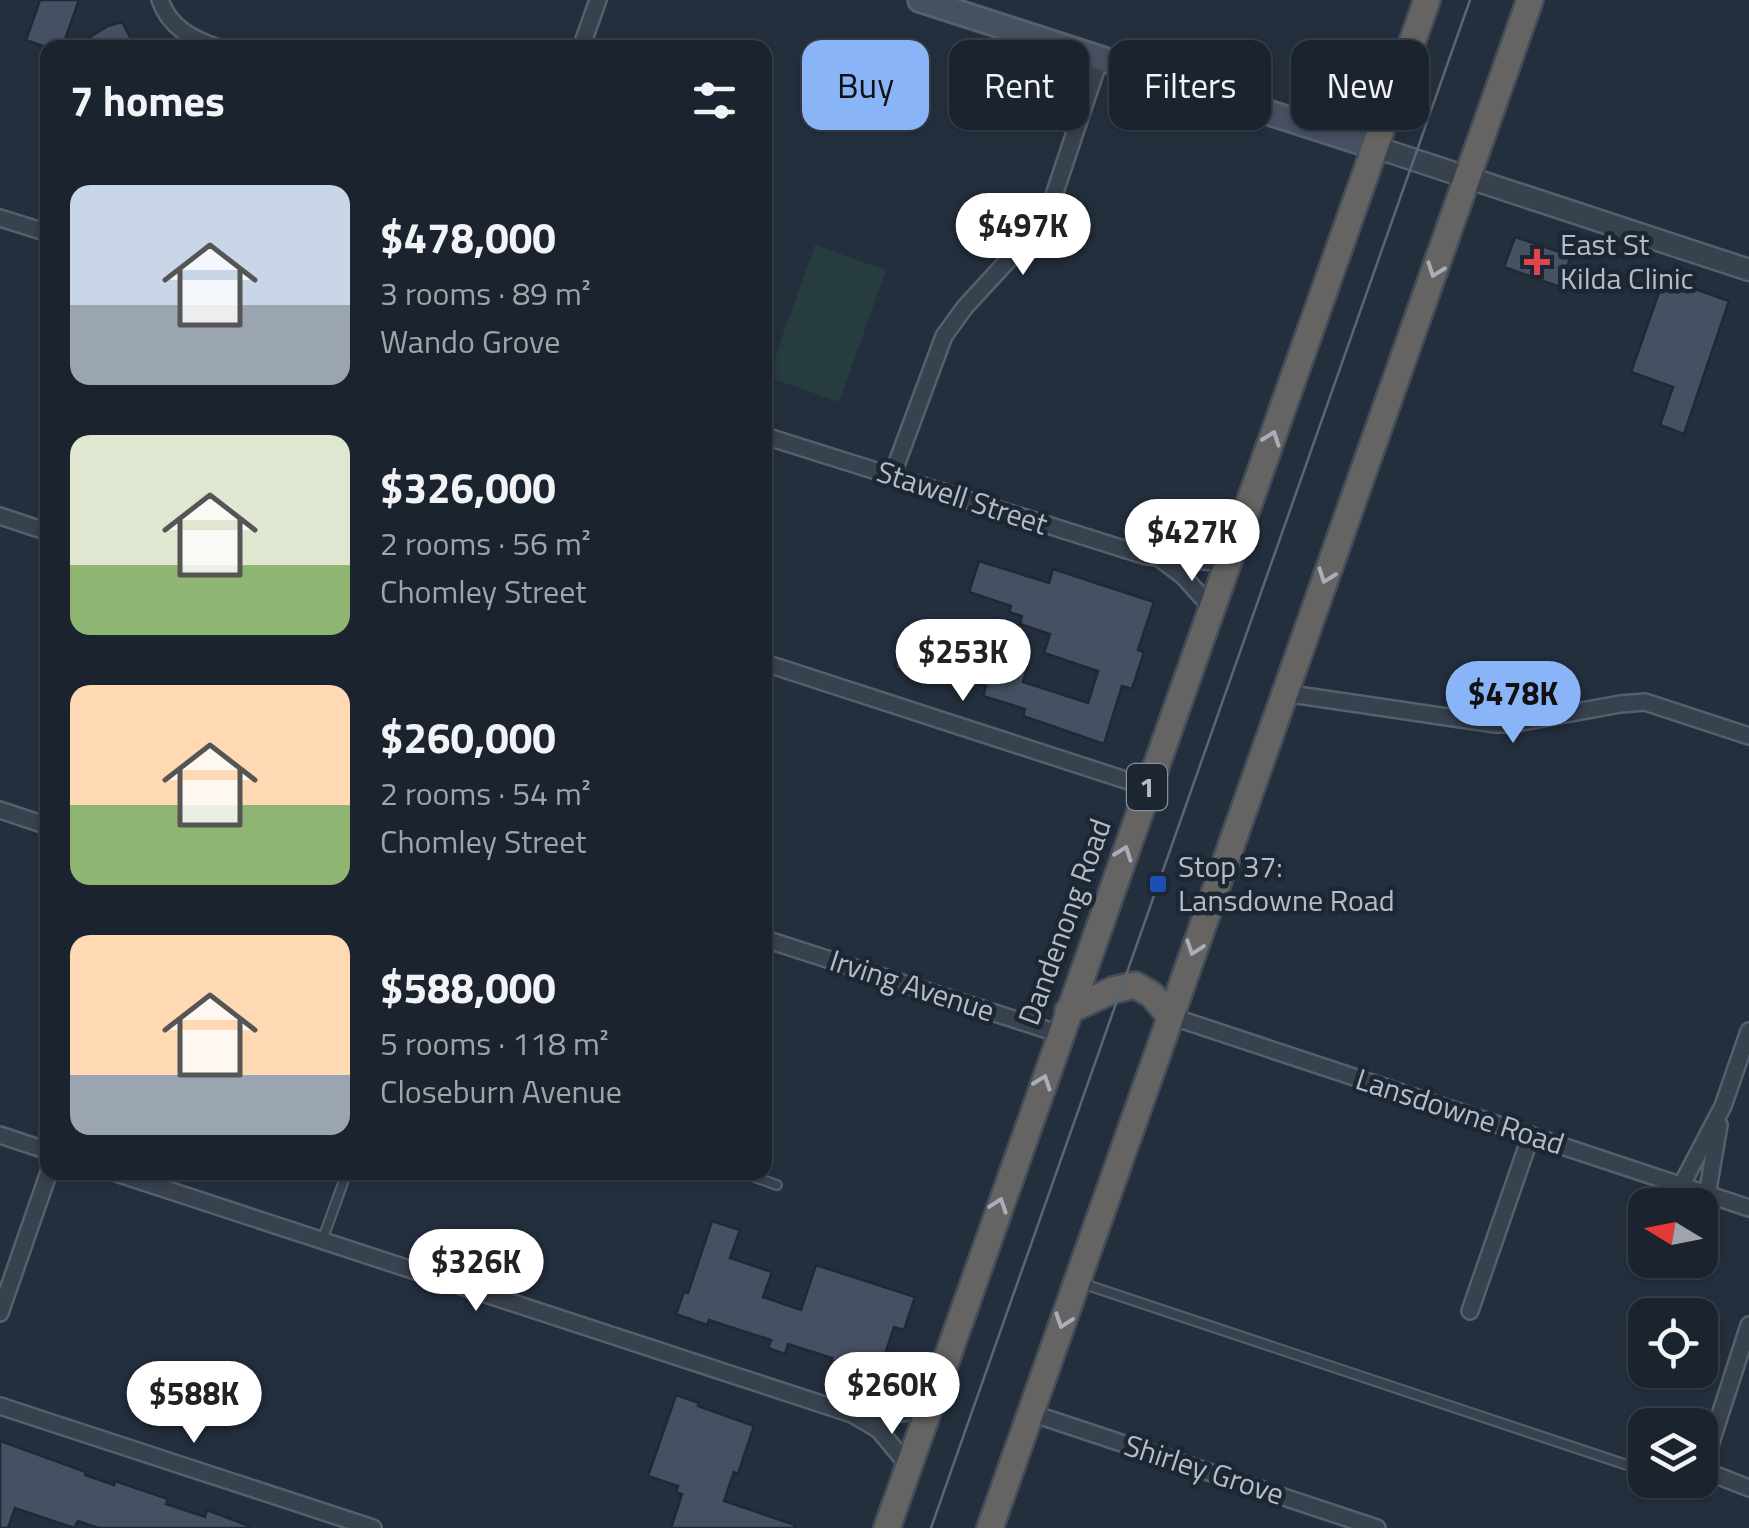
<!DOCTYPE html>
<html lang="en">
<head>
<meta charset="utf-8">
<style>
  :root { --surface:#1b232e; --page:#242b36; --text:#f1f3f6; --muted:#a0a4aa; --line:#39404a; --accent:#8ab4f8 }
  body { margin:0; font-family:"Titillium Web",sans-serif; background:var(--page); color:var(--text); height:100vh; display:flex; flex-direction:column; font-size:38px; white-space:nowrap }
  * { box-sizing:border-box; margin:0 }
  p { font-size:32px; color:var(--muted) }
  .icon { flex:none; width:55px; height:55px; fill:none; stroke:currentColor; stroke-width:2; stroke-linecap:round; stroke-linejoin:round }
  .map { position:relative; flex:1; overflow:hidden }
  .drawer { position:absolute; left:40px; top:40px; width:732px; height:1140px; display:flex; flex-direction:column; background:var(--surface); border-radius:20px; box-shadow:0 2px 8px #0004,0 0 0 2px var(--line) }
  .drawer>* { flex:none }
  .guide { position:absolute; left:802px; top:40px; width:795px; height:90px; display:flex; gap:20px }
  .needle { width:65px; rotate:280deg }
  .buttons { position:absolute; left:1628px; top:1188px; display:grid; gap:20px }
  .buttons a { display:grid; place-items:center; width:90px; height:90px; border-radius:20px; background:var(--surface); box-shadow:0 2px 8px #0004,0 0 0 2px var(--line); font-size:50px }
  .price { position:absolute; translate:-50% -85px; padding:0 22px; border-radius:35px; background:#fff; color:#222; font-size:32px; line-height:65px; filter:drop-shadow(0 2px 5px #0008) }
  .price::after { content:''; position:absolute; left:50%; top:60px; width:30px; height:22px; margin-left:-15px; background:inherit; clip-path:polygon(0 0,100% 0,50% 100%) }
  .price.current { background:var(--accent); color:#111 }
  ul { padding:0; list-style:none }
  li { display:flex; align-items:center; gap:30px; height:250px; padding:0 30px }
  li span { display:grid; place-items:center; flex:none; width:280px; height:200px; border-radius:20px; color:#555 }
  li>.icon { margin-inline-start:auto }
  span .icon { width:120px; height:120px; fill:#fffc; stroke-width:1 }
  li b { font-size:42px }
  h2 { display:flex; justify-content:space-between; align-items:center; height:120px; padding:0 30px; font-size:42px }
  .chip { padding:0 35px; border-radius:20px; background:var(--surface); box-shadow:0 2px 8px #0004,0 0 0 2px var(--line); font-size:35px; line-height:90px }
  .chip.current { background:var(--accent); color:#111 }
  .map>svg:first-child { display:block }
</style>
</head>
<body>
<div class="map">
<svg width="1749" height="1528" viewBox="0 0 1749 1528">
  <rect width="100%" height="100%" fill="#242f3e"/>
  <path fill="#263c3f" d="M815 245 886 270 839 402 768 377Z"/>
  <path fill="#455162" stroke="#1f2835" stroke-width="2.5" d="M40 0H79L62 48H48L26 40Z
    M122 22 136 48H72L108 26Z
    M1515 237 1571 256 1560 287 1504 267Z
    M1664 278 1729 301 1684 434 1660 425 1673 387 1631 372Z
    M979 561 1049 583 1053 569 1154 602 1138 650 1144 652 1132 689 1122 686 1104 744 1023 716 1025 709 983 696 986 686 981 685 995 643 1014 650 1011 660 1028 665 1023 682 1088 703 1098 671 1044 653 1050 634 1020 624 1022 616 1009 612 1011 606 969 592Z
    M924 621 948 629 931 676 918 671 916 676 895 668 911 625 921 628Z
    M712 1221 740 1230 730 1258 772 1272 763 1297 801 1310 816 1265 915 1297 904 1330 894 1327 876 1382 837 1368 839 1363 831 1360 832 1358 788 1344 785 1354 768 1348 771 1340 709 1320 707 1325 676 1314 684 1292 688 1293Z
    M676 1395 699 1403 698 1406 754 1426 738 1474 734 1472 724 1501 795 1525 794 1528H671L682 1494 676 1492 678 1486 648 1476Z
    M0 1441 86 1472 85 1475 114 1485 115 1481 168 1499 166 1504 205 1517 207 1510 249 1526 248 1528H98L78 1521 74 1528 15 1508 8 1528H0Z"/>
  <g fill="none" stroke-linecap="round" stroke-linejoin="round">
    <defs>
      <path id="service" d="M740 1172 777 1185
        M322 1241 347 1172
        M1081 1283 1645 1471
        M1673 1480H1677"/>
      <path id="minor" d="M160 0C170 28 191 38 218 48
        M581 48 598 0
        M0 218 48 233
        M765 436 1146 556 1227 563
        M892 476 944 336 965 307 1036 230 1053 198 1100 58
        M0 516 48 532
        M1159 558 1183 576 1211 607
        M765 663 1147 787
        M1284 693 1495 724H1511L1620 704 1645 702 1749 736
        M0 810 48 826
        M765 939 1060 1034
        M1170 1016 1749 1208
        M0 1135 48 1151
        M113 1172 852 1414 879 1430 908 1465
        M1681 1186 1723 1106 1749 1031
        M1707 1195 1719 1125
        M1470 1311 1531 1135
        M0 1313 49 1172
        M1749 1325 1707 1455V1463L1713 1474 1749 1488
        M0 1406 373 1528
        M1031 1413 1377 1528
        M856 1414 888 1415 928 1409"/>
      <path id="tertiary" d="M1375 147 1749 270"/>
      <path id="secondary" d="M920 0 1375 147"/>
      <path id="trunk" d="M1068 1011 1113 990 1135 985 1152 995 1170 1016
        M887 1528 1427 0
        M990 1528 1530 0"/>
    </defs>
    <use href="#service" stroke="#565f6c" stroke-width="12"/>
    <use href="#minor" stroke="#565f6c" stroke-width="20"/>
    <use href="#tertiary" stroke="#565f6c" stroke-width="25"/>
    <use href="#secondary" stroke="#565f6c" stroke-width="28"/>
    <use href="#trunk" stroke="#434c59" stroke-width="30"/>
    <use href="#service" stroke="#38414e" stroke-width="8"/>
    <use href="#minor" stroke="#38414e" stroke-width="15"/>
    <use href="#tertiary" stroke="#38414e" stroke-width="20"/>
    <use href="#secondary" stroke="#465061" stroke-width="22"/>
    <use href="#trunk" stroke="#656462" stroke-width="25"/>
    <path stroke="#5a6575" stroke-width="2.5" d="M931 1528 1470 0"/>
  </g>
  <defs><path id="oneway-chevron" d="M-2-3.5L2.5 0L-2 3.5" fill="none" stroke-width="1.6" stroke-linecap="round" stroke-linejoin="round" transform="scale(2.5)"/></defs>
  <g stroke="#a8afba">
    <use href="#oneway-chevron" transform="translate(1435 270) rotate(110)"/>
    <use href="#oneway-chevron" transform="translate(1272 438) rotate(-70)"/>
    <use href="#oneway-chevron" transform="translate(1326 576) rotate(110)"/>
    <use href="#oneway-chevron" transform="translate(1124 853) rotate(-70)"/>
    <use href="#oneway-chevron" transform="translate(1194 948) rotate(109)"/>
    <use href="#oneway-chevron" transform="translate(1043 1082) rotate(-70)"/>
    <use href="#oneway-chevron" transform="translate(999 1205) rotate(-71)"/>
    <use href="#oneway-chevron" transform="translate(1063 1321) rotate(109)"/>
  </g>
  <path fill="#e0444e" stroke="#1d2633" stroke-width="4" d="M1532 247h10v10h10v10h-10v10h-10v-10h-10v-10h10z"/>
  <rect fill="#1a4fb4" stroke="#1d2633" stroke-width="4" x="1148" y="874" width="20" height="20" rx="5"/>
  <g text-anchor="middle" stroke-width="9" stroke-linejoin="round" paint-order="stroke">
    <rect fill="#1d2633" stroke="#878f9c" stroke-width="2.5" x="1127" y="764" width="40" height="46" rx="8"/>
    <g font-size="28" font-weight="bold" fill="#b4bcc9">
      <text x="1147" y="797">1</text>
    </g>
    <g font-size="30" fill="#b4bcc9" stroke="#1d2633" text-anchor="start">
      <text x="1560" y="255">East St<tspan x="1560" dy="34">Kilda Clinic</tspan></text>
      <text x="1178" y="877">Stop 37:<tspan x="1178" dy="34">Lansdowne Road</tspan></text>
    </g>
    <g font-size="30" fill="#b4bcc9" stroke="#1d2633">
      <text transform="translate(962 498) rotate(18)" y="10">Stawell Street</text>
      <text transform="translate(1065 922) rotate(-70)" y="10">Dandenong Road</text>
      <text transform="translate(912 986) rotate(18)" y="10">Irving Avenue</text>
      <text transform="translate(1460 1112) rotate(18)" y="10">Lansdowne Road</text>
      <text transform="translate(1204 1470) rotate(18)" y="10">Shirley Grove</text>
    </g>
  </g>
</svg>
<div class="buttons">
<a><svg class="needle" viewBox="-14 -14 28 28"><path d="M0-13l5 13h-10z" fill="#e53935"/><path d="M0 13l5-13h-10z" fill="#a0a4aa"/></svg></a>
<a><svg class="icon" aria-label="locate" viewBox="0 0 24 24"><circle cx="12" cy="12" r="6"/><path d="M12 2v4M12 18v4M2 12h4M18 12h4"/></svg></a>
<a><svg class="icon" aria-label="layers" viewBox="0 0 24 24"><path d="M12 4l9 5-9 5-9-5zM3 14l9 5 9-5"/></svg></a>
</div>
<b class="price" style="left:1023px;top:278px">$497K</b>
<b class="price" style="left:1192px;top:584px">$427K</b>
<b class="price" style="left:963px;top:704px">$253K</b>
<b class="price current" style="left:1513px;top:746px">$478K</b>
<b class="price" style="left:476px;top:1314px">$326K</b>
<b class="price" style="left:892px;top:1437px">$260K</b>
<b class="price" style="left:194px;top:1446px">$588K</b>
<div class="guide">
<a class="chip current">Buy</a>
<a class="chip">Rent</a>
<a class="chip">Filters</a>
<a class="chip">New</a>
</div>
<section class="drawer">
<h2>7 homes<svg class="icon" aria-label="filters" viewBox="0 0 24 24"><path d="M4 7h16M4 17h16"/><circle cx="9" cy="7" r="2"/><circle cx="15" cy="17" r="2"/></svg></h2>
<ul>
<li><span style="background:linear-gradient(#c9d6e8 60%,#9aa5b1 0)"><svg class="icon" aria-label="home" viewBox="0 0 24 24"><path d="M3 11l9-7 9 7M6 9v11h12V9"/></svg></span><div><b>$478,000</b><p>3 rooms · 89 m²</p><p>Wando Grove</p></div></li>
<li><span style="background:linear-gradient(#dfe7d0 65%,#8fb573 0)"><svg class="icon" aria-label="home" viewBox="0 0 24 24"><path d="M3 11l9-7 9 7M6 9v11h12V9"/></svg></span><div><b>$326,000</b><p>2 rooms · 56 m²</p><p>Chomley Street</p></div></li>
<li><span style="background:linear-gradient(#ffd9b3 60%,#8fb573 0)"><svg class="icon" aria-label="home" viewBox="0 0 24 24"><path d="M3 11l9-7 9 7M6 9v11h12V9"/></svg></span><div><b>$260,000</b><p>2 rooms · 54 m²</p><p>Chomley Street</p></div></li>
<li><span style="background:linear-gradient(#ffd9b3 70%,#9aa5b1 0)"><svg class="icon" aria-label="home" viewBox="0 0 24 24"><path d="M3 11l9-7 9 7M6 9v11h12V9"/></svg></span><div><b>$588,000</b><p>5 rooms · 118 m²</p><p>Closeburn Avenue</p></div></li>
</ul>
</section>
</div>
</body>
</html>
